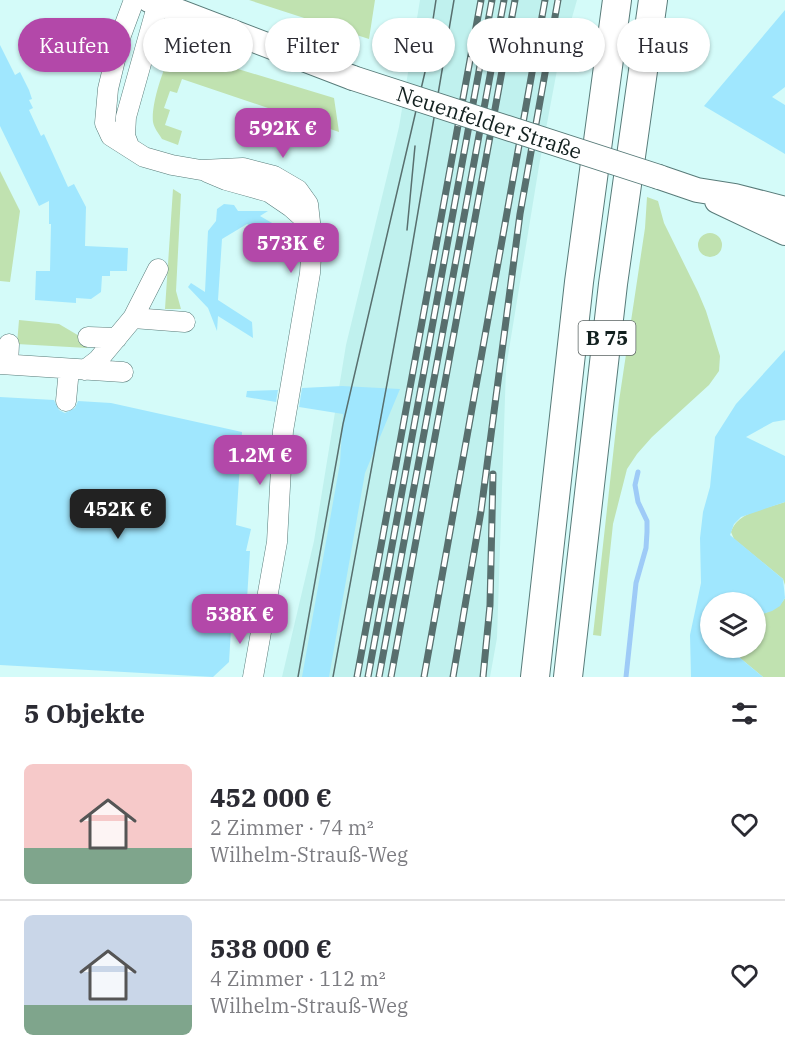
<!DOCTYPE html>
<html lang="de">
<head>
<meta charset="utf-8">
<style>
  :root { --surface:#fff; --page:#f2f2f3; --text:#2b2b33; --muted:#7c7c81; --line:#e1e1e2; --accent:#b348a9 }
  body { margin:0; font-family:"IBM Plex Serif",serif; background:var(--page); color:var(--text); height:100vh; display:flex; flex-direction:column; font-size:22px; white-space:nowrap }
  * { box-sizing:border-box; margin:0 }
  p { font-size:20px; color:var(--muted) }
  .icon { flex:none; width:33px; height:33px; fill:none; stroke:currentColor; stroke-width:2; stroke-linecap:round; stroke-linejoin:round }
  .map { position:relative; height:677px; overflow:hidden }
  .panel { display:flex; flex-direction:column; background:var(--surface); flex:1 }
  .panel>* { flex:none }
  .banner { position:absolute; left:18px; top:18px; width:750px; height:54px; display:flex; gap:12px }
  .controls { position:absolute; left:700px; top:592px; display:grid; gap:12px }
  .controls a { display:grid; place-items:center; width:66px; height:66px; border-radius:50%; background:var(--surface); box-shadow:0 2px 4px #0004; font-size:30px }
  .price { position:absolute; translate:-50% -51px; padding:0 14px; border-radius:12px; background:var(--accent); color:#fff; font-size:20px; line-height:39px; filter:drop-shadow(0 2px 3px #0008) }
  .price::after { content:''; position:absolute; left:50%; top:36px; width:18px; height:14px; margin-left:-9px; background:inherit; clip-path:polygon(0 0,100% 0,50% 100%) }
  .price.selected { background:#222; color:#fff }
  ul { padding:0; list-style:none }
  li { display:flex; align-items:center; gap:18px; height:150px; padding:0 24px }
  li+li { border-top:2px solid var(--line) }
  li span { display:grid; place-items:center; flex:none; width:168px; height:120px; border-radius:9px; color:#555 }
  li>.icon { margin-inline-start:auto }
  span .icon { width:72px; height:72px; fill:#fffc; stroke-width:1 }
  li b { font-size:26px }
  h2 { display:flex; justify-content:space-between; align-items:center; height:72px; padding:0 24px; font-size:26px }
  .tag { padding:0 21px; border-radius:27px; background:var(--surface); box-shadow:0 2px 4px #0004; font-size:21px; line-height:54px }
  .tag.selected { background:var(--accent); color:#fff }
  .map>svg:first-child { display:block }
</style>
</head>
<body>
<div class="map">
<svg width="785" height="677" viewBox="0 0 785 677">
  <rect width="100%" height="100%" fill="#d4fbf9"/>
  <path fill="#c0f1ee" d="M420 0H577L557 70 539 166 506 368 497 638 490 677H282L314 541 346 345 399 127Z"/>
  <path fill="#c0e2b0" d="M249 0H375L369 39Z
    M185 53 334 98 339 132 182 79 177 93 170 91 164 108 170 110 165 125 182 131 178 145 162 139C159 134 154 128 153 122 151 106 162 71 170 57Z
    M0 171 20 211 10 282 0 281Z
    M173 189 181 194 176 291 181 309H165Z
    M647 197 658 201 664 223 698 292 706 311 720 356 719 371 709 385 652 437 637 454 627 469 613 524 601 636 593 635 619 401 645 228Z
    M698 245a12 12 0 1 1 24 0a12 12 0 1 1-24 0Z
    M19 320 59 324 81 337 88 338 87 348 17 344Z
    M785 502V585L783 579 734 539 731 532C738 511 766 509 785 502Z
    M785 598V677H763L728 648H756V616C768 612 778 609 785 598Z"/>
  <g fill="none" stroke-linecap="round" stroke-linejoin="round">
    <path stroke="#9ecbf7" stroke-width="5" d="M626 677 636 583 646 548 647 532V521L638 502 635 485 638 472"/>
  </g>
  <path fill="#a0e7fe" d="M785 10V87L772 97 785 105V154L704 106Z
    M0 45 15 75 20 72 29 90 32 99 29 100 33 108 29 110 41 136 44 134 68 187 74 184 86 207 85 246 128 248 127 271H110V276H102L101 292 91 299 76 298V303L35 300 36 271H50L51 224H49V201L39 206 0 126Z
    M224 204 234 205 238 211H268L260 216 286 231 279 242 247 224 222 239 218 300 252 322 253 338 218 316 217 331 208 308 188 287 191 283 205 292 208 231 216 221 217 209Z
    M785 350V420L773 422 746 437 785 456V502L741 517 734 524 730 535 783 579 785 598 780 606 772 611 756 616V603H711V648H728L763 677H691L690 635 701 583 700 538 703 512 710 487 715 437 736 404Z
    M342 386 400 389 365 473 329 677H302L340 463 343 414 299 407 302 388Z
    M278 390 276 402 246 397 247 391Z
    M0 397 54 400 59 410 65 413 75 408 78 401 111 403 242 432 236 525 251 529 246 551H250L247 599 233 598 229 662 213 677 0 665Z"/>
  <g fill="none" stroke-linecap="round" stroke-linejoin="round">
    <defs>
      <path id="minor" d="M134 0 121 35 108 89 105 123 111 136 144 157 172 165 201 170 243 168 274 176 298 190 308 204 312 240 310 273 283 431 277 542 253 677
        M129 146 125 136 126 117 158 3
        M207 172 226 180 269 192 291 207 310 224
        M133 318 185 322
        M88 337 117 338
        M0 364 123 372
        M8 364 9 344
        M85 370 98 360 133 318 158 269
        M66 401 69 369"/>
      <path id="major" d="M149 0 353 78
        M659 177 697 190 735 196 785 209
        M717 201 785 233"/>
      <path id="highway" d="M535 677 579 282 617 0
        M568 677 613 284 653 0"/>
    </defs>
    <use href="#minor" stroke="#587b79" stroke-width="21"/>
    <use href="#major" stroke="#587b79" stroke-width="26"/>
    <use href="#highway" stroke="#587b79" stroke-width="30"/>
    <use href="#minor" stroke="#fff" stroke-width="20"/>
    <use href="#major" stroke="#fff" stroke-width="24"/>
    <use href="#highway" stroke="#fff" stroke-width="28"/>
    <path stroke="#586f6e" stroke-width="1.5" d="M407 230 415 146
      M298 677 343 424 425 72 436 0
      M333 677 410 259 454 0"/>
    <defs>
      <path id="rail" d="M357 677 481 0
        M368 677 492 0
        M379 677 504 0
        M391 677 515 0
        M424 677 545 0
        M453 677 481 511 520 214 558 0
        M483 677 490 605 493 474"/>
    </defs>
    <use href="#rail" stroke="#586f6e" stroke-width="7"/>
    <use href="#rail" stroke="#fff" stroke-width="4.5" stroke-dasharray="14" stroke-linecap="butt"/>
    <defs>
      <path id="major-bridge" d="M353 78 659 177"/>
    </defs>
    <use href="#major-bridge" stroke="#587b79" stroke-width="26" stroke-linecap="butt"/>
    <use href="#major-bridge" stroke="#fff" stroke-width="24"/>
  </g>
  <g text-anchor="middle" stroke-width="4.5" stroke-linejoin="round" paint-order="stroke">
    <rect fill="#fff" stroke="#596362" stroke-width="1.5" x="578.5" y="321" width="57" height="34" rx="4.5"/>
    <g font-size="20" font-weight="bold" fill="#12201f">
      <text x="607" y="345">B 75</text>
    </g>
    <g font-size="21" fill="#12201f" stroke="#fff">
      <text transform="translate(489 123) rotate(18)" y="7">Neuenfelder Straße</text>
    </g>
  </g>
</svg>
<div class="controls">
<a><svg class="icon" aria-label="layers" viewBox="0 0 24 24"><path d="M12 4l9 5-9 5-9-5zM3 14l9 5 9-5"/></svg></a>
</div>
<b class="price" style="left:283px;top:159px">592K €</b>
<b class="price" style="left:291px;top:274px">573K €</b>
<b class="price" style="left:260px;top:486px">1.2M €</b>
<b class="price selected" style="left:118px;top:540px">452K €</b>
<b class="price" style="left:240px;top:645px">538K €</b>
<div class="banner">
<a class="tag selected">Kaufen</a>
<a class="tag">Mieten</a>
<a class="tag">Filter</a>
<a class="tag">Neu</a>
<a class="tag">Wohnung</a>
<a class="tag">Haus</a>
</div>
</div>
<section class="panel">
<h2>5 Objekte<svg class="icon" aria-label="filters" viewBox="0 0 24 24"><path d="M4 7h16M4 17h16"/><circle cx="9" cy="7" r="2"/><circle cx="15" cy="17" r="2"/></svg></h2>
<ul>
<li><span style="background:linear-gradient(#f6c9c9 70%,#7fa58c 0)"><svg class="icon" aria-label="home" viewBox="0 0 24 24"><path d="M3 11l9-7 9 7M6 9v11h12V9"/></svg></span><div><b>452 000 €</b><p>2 Zimmer · 74 m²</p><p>Wilhelm-Strauß-Weg</p></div><svg class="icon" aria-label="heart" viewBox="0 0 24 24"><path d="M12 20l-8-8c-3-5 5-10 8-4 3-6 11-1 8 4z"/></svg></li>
<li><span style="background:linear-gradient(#c9d6e8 75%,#7fa58c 0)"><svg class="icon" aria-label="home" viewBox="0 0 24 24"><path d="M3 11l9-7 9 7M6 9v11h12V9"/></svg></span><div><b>538 000 €</b><p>4 Zimmer · 112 m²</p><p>Wilhelm-Strauß-Weg</p></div><svg class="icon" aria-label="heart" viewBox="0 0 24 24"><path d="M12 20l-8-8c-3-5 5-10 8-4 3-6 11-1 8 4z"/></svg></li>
</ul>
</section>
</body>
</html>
